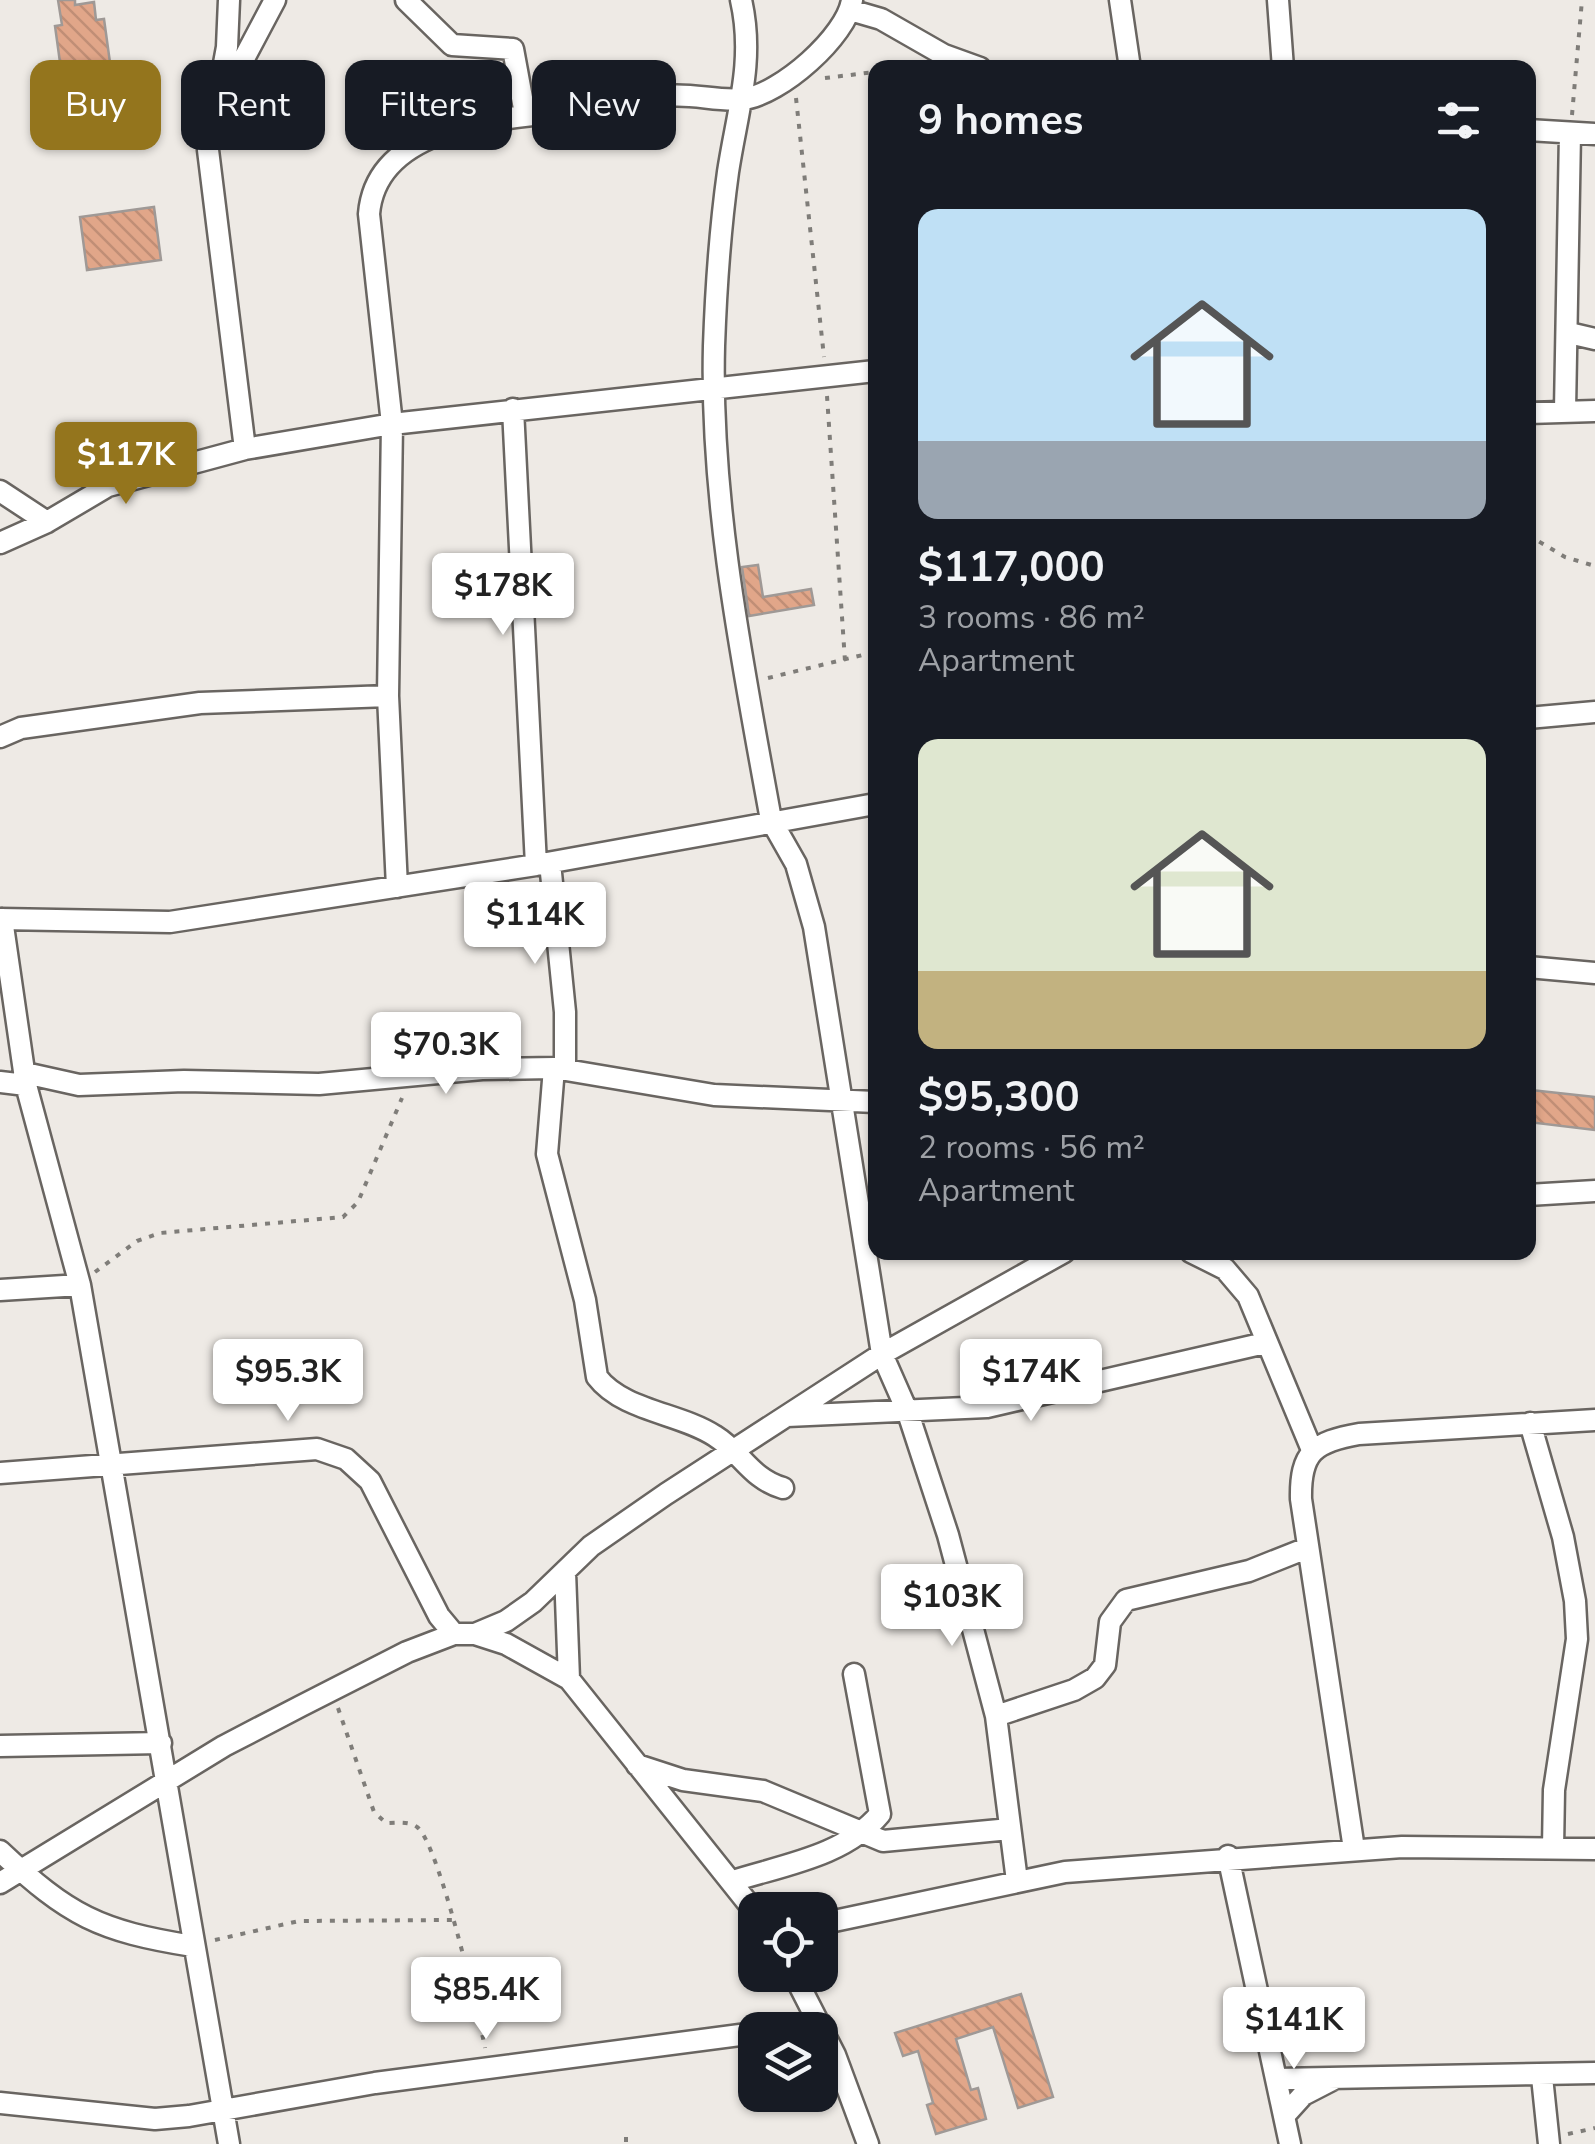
<!DOCTYPE html>
<html lang="en">
<head>
<meta charset="utf-8">
<style>
  :root { --surface:#171b24; --page:#20242c; --text:#f1f3f6; --muted:#9ea1a6; --accent:#94751d }
  body { margin:0; font-family:"Nunito Sans",sans-serif; background:var(--page); color:var(--text); height:100vh; display:flex; flex-direction:column; font-size:38px; white-space:nowrap }
  * { box-sizing:border-box; margin:0 }
  p { font-size:32px; color:var(--muted) }
  .icon { flex:none; width:55px; height:55px; fill:none; stroke:currentColor; stroke-width:2; stroke-linecap:round; stroke-linejoin:round }
  .map { position:relative; flex:1; overflow:hidden }
  .drawer { position:absolute; left:868px; top:60px; width:668px; height:1200px; display:flex; flex-direction:column; background:var(--surface); border-radius:20px; box-shadow:0 2px 8px #0004 }
  .drawer>* { flex:none }
  .banner { position:absolute; left:30px; top:60px; width:688px; height:90px; display:flex; gap:20px }
  .controls { position:absolute; left:738px; top:1892px; display:grid; gap:20px }
  .controls a { display:grid; place-items:center; width:100px; height:100px; border-radius:20px; background:var(--surface); box-shadow:0 2px 8px #0004; font-size:50px }
  .price { position:absolute; translate:-50% -85px; padding:0 22px; border-radius:10px; background:#fff; color:#222; font-size:32px; line-height:65px; filter:drop-shadow(0 2px 5px #0008) }
  .price::after { content:''; position:absolute; left:50%; top:60px; width:30px; height:22px; margin-left:-15px; background:inherit; clip-path:polygon(0 0,100% 0,50% 100%) }
  .price.current { background:var(--accent); color:#fff }
  ul { padding:0; list-style:none }
  li { display:grid; align-content:center; gap:20px; height:530px; padding:0 50px }
  li span { display:grid; place-items:center; height:310px; border-radius:20px; color:#555 }
  li>.icon { margin-inline-start:auto }
  span .icon { width:180px; height:180px; fill:#fffc; stroke-width:1 }
  li b { font-size:42px }
  h2 { display:flex; justify-content:space-between; align-items:center; height:120px; padding:0 50px; font-size:42px }
  .tag { padding:0 35px; border-radius:20px; background:var(--surface); box-shadow:0 2px 8px #0004; font-size:35px; line-height:90px }
  .tag.current { background:var(--accent); color:#fff }
  .map>svg:first-child { display:block }
</style>
</head>
<body>
<div class="map">
<svg width="1595" height="2144" viewBox="0 0 1595 2144">
  <defs>
    <pattern id="building-back-hatch" width="6" height="6" patternUnits="userSpaceOnUse" patternTransform="scale(2.5)"><rect width="6" height="6" fill="#e1a689"/><path d="M-1 5l2 2M0 0l6 6M5-1l2 2" fill="none" stroke="#c08e76"/></pattern>
  </defs>
  <rect width="100%" height="100%" fill="#eeeae5"/>
  <path fill="url(#building-back-hatch)" stroke="#9f9996" stroke-width="2.5" d="M58 0H75V5L94 2 96 20 104 19 112 77 63 84 55 26 62 25Z
    M154 207 161 260 87 270 80 217Z
    M758 565 763 597 811 589 814 605 749 616 742 567Z
    M1531 1090 1595 1097V1130L1528 1122Z
    M1021 1994 1053 2097 1018 2108 993 2027 956 2039 971 2090 978 2088 986 2119 936 2134 927 2105 933 2103 918 2051 903 2056 895 2033Z"/>
  <g fill="none" stroke-linecap="round" stroke-linejoin="round">
    <defs>
      <path id="minor" d="M229 0 227 47 208 150 245 449 392 424 875 371
        M406 0 452 45 513 49 525 114
        M741 0C755 61 737 112 728 172 720 230 716 288 714 346 710 504 743 665 771 820L796 864 814 927 882 1354 908 1413 948 1535 996 1716 1017 1881
        M1120 0 1130 68
        M1278 0 1283 68
        M850 10 881 19 944 55 980 68
        M222 100 275 0
        M1528 130 1595 134
        M1569 333 1595 339
        M513 409 536 865
        M1565 410 1570 133
        M1528 413 1595 411
        M0 491 47 522
        M0 543 47 522 108 486 245 449
        M1528 718 1595 712
        M0 737 21 728 200 703 388 696
        M550 863 565 1012V1069
        M397 887 388 696 392 424 369 214C377 115 528 118 599 108 622 105 644 98 667 96 692 93 719 102 743 99 780 95 847 36 852 0
        M0 919 170 922 536 865 875 804
        M2 919 26 1085
        M1528 967 1595 973
        M554 1068 547 1154 585 1300 597 1377C623 1411 680 1413 715 1436 741 1452 751 1479 783 1488
        M25 1073 79 1085 184 1081 319 1084 482 1069 554 1068 714 1095 875 1102
        M0 1082 26 1085 80 1285 229 2144
        M1528 1195 1595 1191
        M1191 1252 1225 1269 1248 1296 1312 1450
        M0 1290 80 1285
        M787 1416 987 1407 1265 1343
        M1530 1423 1563 1537 1575 1601 1577 1639 1554 1790 1553 1848
        M0 1473 317 1449 346 1459 370 1481 439 1616 454 1634
        M565 1572 569 1679
        M475 1634 506 1644 569 1679 755 1912
        M996 1716 1074 1690 1095 1678 1105 1665 1110 1622 1126 1600 1249 1571 1307 1548
        M0 1746 161 1743
        M637 1765 683 1780 763 1791 883 1841 1010 1829
        M1354 1849 1301 1499C1300 1452 1314 1442 1359 1434L1595 1420
        M0 1851C69 1916 99 1931 193 1946
        M1228 1856 1290 2144
        M733 1881C783 1865 845 1856 880 1814L854 1674
        M0 1883 224 1746 301 1706 407 1652 454 1634H475L506 1621 533 1602 591 1546 666 1494 882 1354 1064 1252
        M820 1924 1065 1872 1402 1847 1595 1849
        M794 1975 835 2055 868 2144
        M776 2030 821 2024
        M1542 2077 1549 2144
        M1277 2079 1595 2073
        M0 2103 155 2119 189 2116 375 2083 755 2033
        M1284 2116 1303 2095 1334 2079"/>
    </defs>
    <use href="#minor" stroke="#696561" stroke-width="25"/>
    <path stroke="#7f7d79" stroke-width="4" stroke-dasharray="5 8" stroke-linecap="butt" d="M908 68 920 66
      M825 78 875 72
      M796 98 824 357
      M1572 115 1582 0
      M827 396 845 661
      M1528 535 1565 557 1595 566
      M768 678 875 652
      M95 1272 137 1241 160 1233 343 1217 358 1202 402 1098
      M338 1708 374 1812 386 1823C395 1823 409 1821 417 1827 438 1841 479 2016 485 2048
      M215 1940 299 1921 453 1920
      M1568 2134 1595 2128
      M626 2137V2144"/>
    <use href="#minor" stroke="#fff" stroke-width="20"/>
  </g>
</svg>
<div class="controls">
<a><svg class="icon" aria-label="locate" viewBox="0 0 24 24"><circle cx="12" cy="12" r="6"/><path d="M12 2v4M12 18v4M2 12h4M18 12h4"/></svg></a>
<a><svg class="icon" aria-label="layers" viewBox="0 0 24 24"><path d="M12 4l9 5-9 5-9-5zM3 14l9 5 9-5"/></svg></a>
</div>
<b class="price current" style="left:126px;top:507px">$117K</b>
<b class="price" style="left:503px;top:638px">$178K</b>
<b class="price" style="left:535px;top:967px">$114K</b>
<b class="price" style="left:446px;top:1097px">$70.3K</b>
<b class="price" style="left:288px;top:1424px">$95.3K</b>
<b class="price" style="left:1031px;top:1424px">$174K</b>
<b class="price" style="left:952px;top:1649px">$103K</b>
<b class="price" style="left:486px;top:2042px">$85.4K</b>
<b class="price" style="left:1294px;top:2072px">$141K</b>
<div class="banner">
<a class="tag current">Buy</a>
<a class="tag">Rent</a>
<a class="tag">Filters</a>
<a class="tag">New</a>
</div>
<section class="drawer">
<h2>9 homes<svg class="icon" aria-label="filters" viewBox="0 0 24 24"><path d="M4 7h16M4 17h16"/><circle cx="9" cy="7" r="2"/><circle cx="15" cy="17" r="2"/></svg></h2>
<ul>
<li><span style="background:linear-gradient(#bfe0f5 75%,#9aa5b1 0)"><svg class="icon" aria-label="home" viewBox="0 0 24 24"><path d="M3 11l9-7 9 7M6 9v11h12V9"/></svg></span><div><b>$117,000</b><p>3 rooms · 86 m²</p><p>Apartment</p></div></li>
<li><span style="background:linear-gradient(#dfe7d0 75%,#c2b280 0)"><svg class="icon" aria-label="home" viewBox="0 0 24 24"><path d="M3 11l9-7 9 7M6 9v11h12V9"/></svg></span><div><b>$95,300</b><p>2 rooms · 56 m²</p><p>Apartment</p></div></li>
</ul>
</section>
</div>
</body>
</html>
